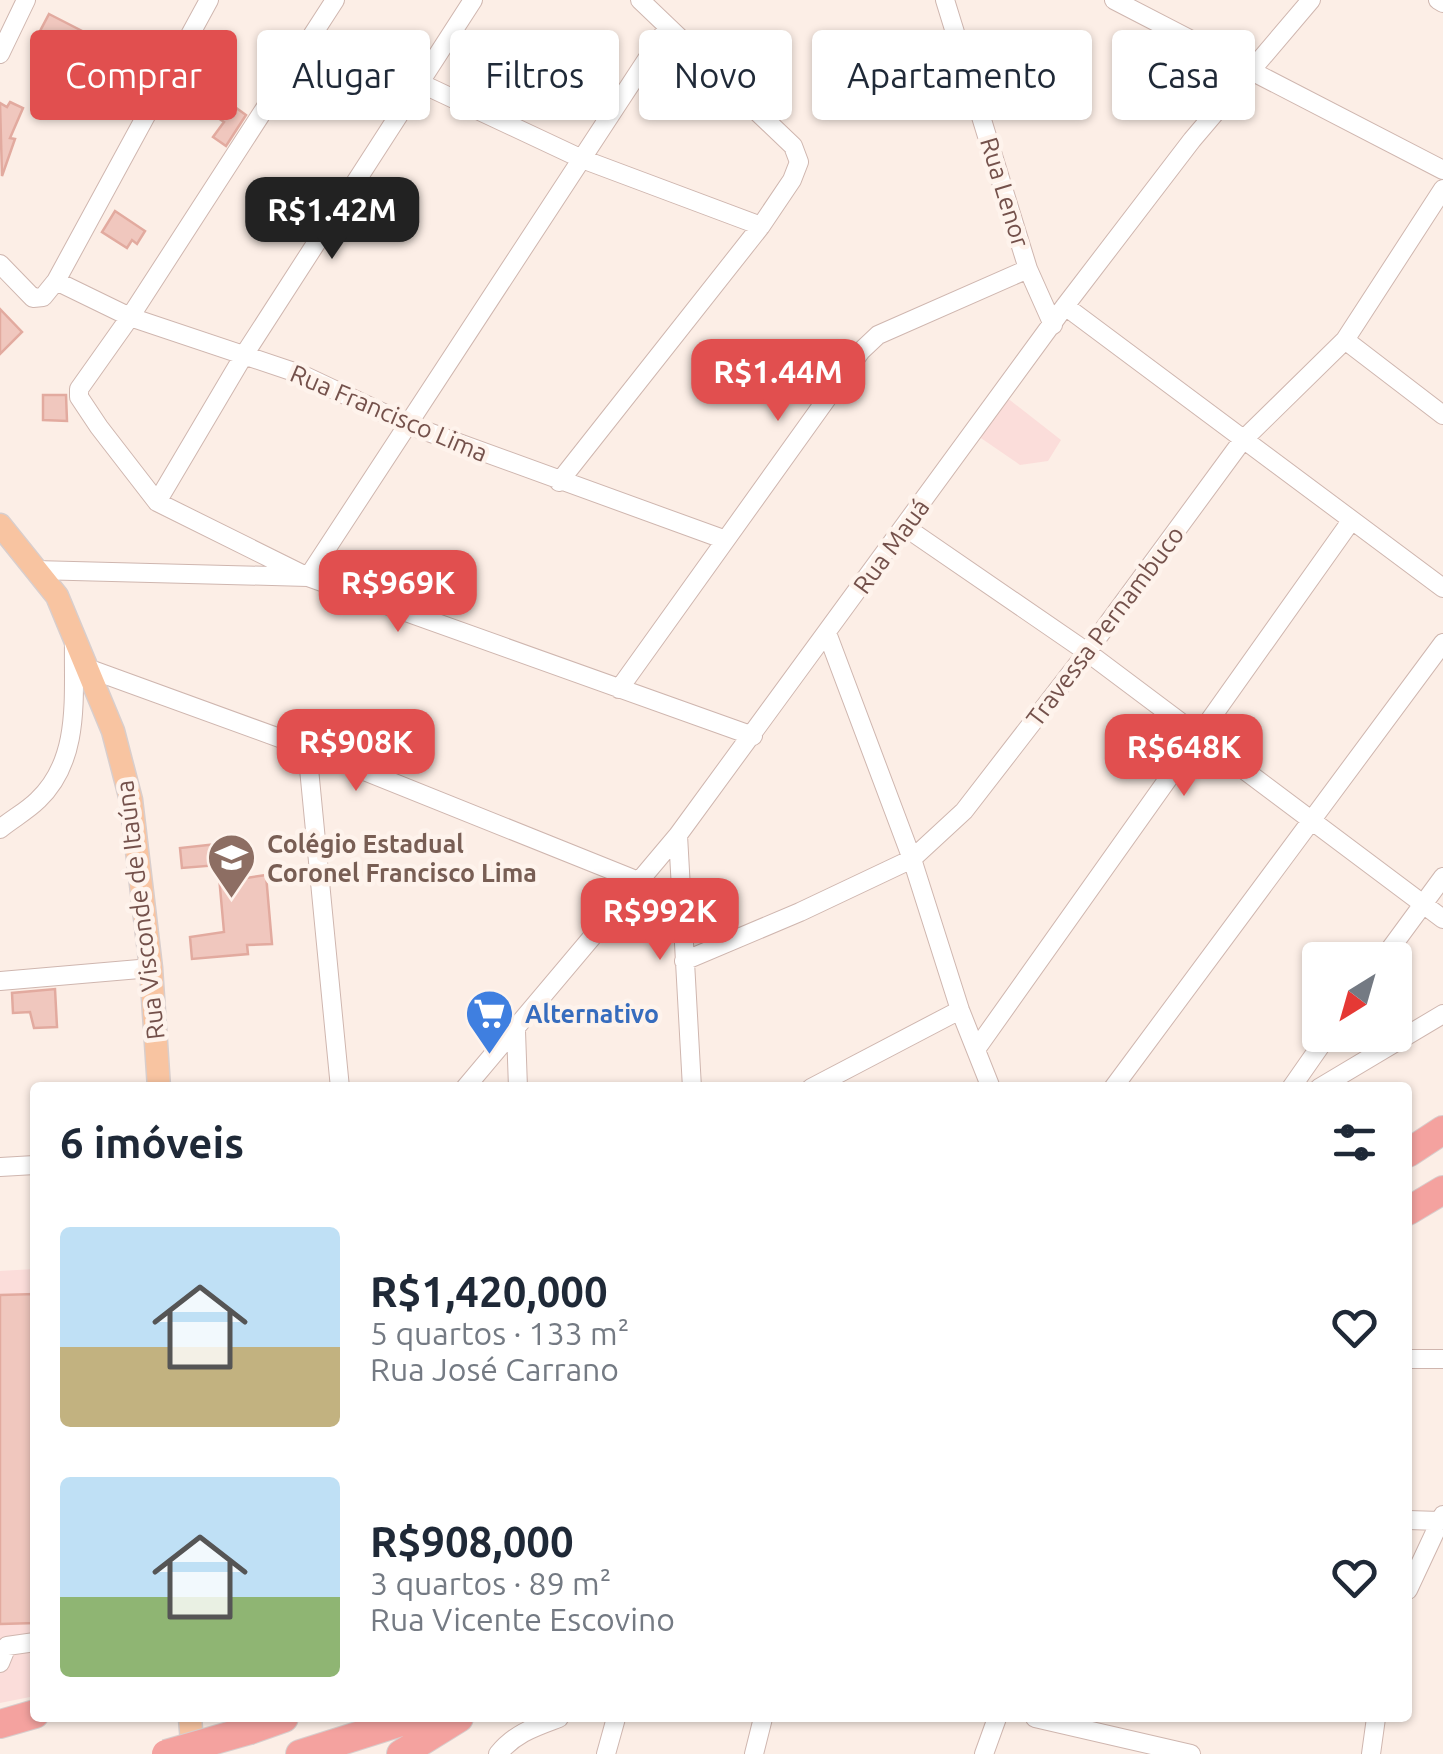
<!DOCTYPE html>
<html lang="pt">
<head>
<meta charset="utf-8">
<style>
  :root { --surface:#fff; --page:#f6f6f7; --text:#1f2937; --muted:#747a83; --accent:#e14f4f }
  body { margin:0; font-family:Ubuntu,sans-serif; background:var(--page); color:var(--text); height:100vh; display:flex; flex-direction:column; font-size:38px; white-space:nowrap }
  * { box-sizing:border-box; margin:0 }
  p { font-size:32px; color:var(--muted) }
  .icon { flex:none; width:55px; height:55px; fill:none; stroke:currentColor; stroke-width:2; stroke-linecap:round; stroke-linejoin:round }
  .map { position:relative; flex:1; overflow:hidden }
  .sheet { position:absolute; left:30px; top:1082px; width:1382px; height:640px; display:flex; flex-direction:column; background:var(--surface); border-radius:10px; box-shadow:0 2px 8px #0004 }
  .sheet>* { flex:none }
  .guide { position:absolute; left:30px; top:30px; width:1385px; height:90px; display:flex; gap:20px }
  .needle { width:65px; rotate:217deg }
  .controls { position:absolute; left:1302px; top:942px; display:grid; gap:20px }
  .controls a { display:grid; place-items:center; width:110px; height:110px; border-radius:10px; background:var(--surface); box-shadow:0 2px 8px #0004; font-size:50px }
  .price { position:absolute; translate:-50% -85px; padding:0 22px; border-radius:20px; background:var(--accent); color:#fff; font-size:32px; line-height:65px; filter:drop-shadow(0 2px 5px #0008) }
  .price::after { content:''; position:absolute; left:50%; top:60px; width:30px; height:22px; margin-left:-15px; background:inherit; clip-path:polygon(0 0,100% 0,50% 100%) }
  .price.active { background:#222; color:#fff }
  ul { padding:0; list-style:none }
  li { display:flex; align-items:center; gap:30px; height:250px; padding:0 30px }
  li span { display:grid; place-items:center; flex:none; width:280px; height:200px; border-radius:10px; color:#555 }
  li>.icon { margin-inline-start:auto }
  span .icon { width:120px; height:120px; fill:#fffc; stroke-width:1 }
  li b { font-size:42px }
  h2 { display:flex; justify-content:space-between; align-items:center; height:120px; padding:0 30px; font-size:42px }
  .pill { padding:0 35px; border-radius:10px; background:var(--surface); box-shadow:0 2px 8px #0004; font-size:35px; line-height:90px }
  .pill.active { background:var(--accent); color:#fff }
  .map>svg:first-child { display:block }
</style>
</head>
<body>
<div class="map">
<svg width="1443" height="1754" viewBox="0 0 1443 1754">
  <rect width="100%" height="100%" fill="#fceee6"/>
  <path fill="#fbddda" d="M1006 397 1061 440 1048 461 1020 465 975 434Z
    M35 1269V1696L0 1703V1271Z"/>
  <path fill="#f0c7be" stroke="#e2aa9f" stroke-width="2.5" d="M49 14 86 33 76 52 39 33Z
    M10 102 23 108 10 138 15 139 2 176 0 103 7 107Z
    M228 102 246 115 226 146 213 137 224 122 218 118Z
    M115 211 145 231 137 244 132 240 127 248 102 232Z
    M0 309 22 332 0 354Z
    M43 395H66L67 421 43 420Z
    M236 842 240 879 266 875 272 944 247 945 248 954 192 959 190 937 224 932 218 865 182 868 180 848Z
    M55 989 57 1027 34 1028 30 1012 13 1013 12 993Z
    M35 1294V1623L0 1624V1295Z"/>
  <g fill="none" stroke-linecap="round" stroke-linejoin="round">
    <defs>
      <path id="minor" d="M335 0 130 317 79 389V397L99 427 157 502 308 577 668 27
        M945 0 1028 269 1053 325
        M1114 0 1443 170
        M1438 0 1443 3
        M311 39 420 83 582 159 761 226
        M0 54 26 0
        M0 264 33 298 43 297 56 281 209 0
        M56 281 130 317 303 375 409 425 723 539
        M1065 306 1443 588
        M1345 340 1443 415
        M559 482 761 226 792 180 799 162 793 146 640 0
        M157 502 244 355 473 0
        M905 527 1087 652 1443 919
        M35 570 308 577 753 736
        M827 633 912 859 960 1010 991 1088
        M87 668 307 748 641 882
        M619 689 861 351 878 335 1028 269
        M307 748 340 1088
        M0 829C12 819 27 811 38 800 81 759 73 697 74 642
        M678 835 692 1088
        M1382 960 1443 877
        M684 961 800 912 912 859 964 811 1087 652 1242 441 1345 340 1443 189
        M0 981 151 968
        M516 1031 518 1088
        M977 1048 1351 521
        M465 1088 678 835 1065 306 1192 140 1311 0
        M811 1088 960 1010
        M1113 1088 1443 643
        M1291 1088 1328 1035
        M1319 1088 1443 1014
        M0 1167 35 1165
        M1408 1359H1443
        M1408 1520 1440 1521
        M1408 1590 1443 1515
        M0 1663 7 1646 35 1642
        M1035 1718 1191 1754
        M498 1754C515 1733 535 1727 559 1718
        M606 1754 616 1718
        M754 1754 763 1718
        M984 1754 997 1718
        M1371 1754 1376 1718"/>
      <path id="major" d="M0 525 57 596 113 731 131 800 151 968 159 1088
        M190 1718 193 1754"/>
      <path id="highway" d="M1408 1153 1443 1130
        M1408 1211 1443 1190
        M0 1724 35 1714
        M250 1730 284 1718
        M300 1754 414 1718
        M401 1754 459 1718"/>
    </defs>
    <use href="#minor" stroke="#cfb6af" stroke-width="20"/>
    <use href="#major" stroke="#d8cecd" stroke-width="25"/>
    <use href="#highway" stroke="#d8cecd" stroke-width="30"/>
    <use href="#minor" stroke="#fff" stroke-width="18"/>
    <use href="#major" stroke="#f8c4a1" stroke-width="22"/>
    <use href="#highway" stroke="#f4a29f" stroke-width="28"/>
    <defs>
      <path id="highway-bridge" d="M166 1754 250 1730"/>
    </defs>
    <use href="#highway-bridge" stroke="#d8cecd" stroke-width="30" stroke-linecap="butt"/>
    <use href="#highway-bridge" stroke="#f4a29f" stroke-width="28"/>
  </g>
  <defs>
    <symbol id="school-pin" viewBox="-11 -11 22 30"><path d="M0 17L-7.5 6A9.5 9.5 0 1 1 7.5 6Z" fill="#8d6e63" stroke="#fef3ec"/><path d="M0-5L7-2L0 1L-7-2ZM-4 1L0 2.5L4 1V4Q0 6-4 4Z" fill="#fff"/></symbol>
    <symbol id="supermarket-pin" viewBox="-11 -11 22 30"><path d="M0 17L-7.5 6A9.5 9.5 0 1 1 7.5 6Z" fill="#3f7fe0" stroke="#fef3ec"/><path d="M-6-5.5h2.5l.6 2H6L4.5 2H-2.5L-4.4-4H-6ZM-1.5 3.2a1.3 1.3 0 1 0 .1 0ZM3 3.2a1.3 1.3 0 1 0 .1 0Z" fill="#fff"/></symbol>
  </defs>
  <g fill-rule="evenodd">
    <use href="#school-pin" x="204" y="830" width="55" height="75"/>
    <use href="#supermarket-pin" x="462" y="986" width="55" height="75"/>
  </g>
  <g text-anchor="middle" stroke-width="9" stroke-linejoin="round" paint-order="stroke">
    <g font-size="25" fill="#74514b" stroke="#fef3ec">
      <text transform="translate(1005 192) rotate(73)" y="9">Rua Lenor</text>
      <text transform="translate(389 413) rotate(23)" y="9">Rua Francisco Lima</text>
      <text transform="translate(891 546) rotate(-54)" y="9">Rua Mauá</text>
      <text transform="translate(1105 626) rotate(-53)" y="9">Travessa Pernambuco</text>
      <text transform="translate(140 910) rotate(-97)" y="9">Rua Visconde de Itaúna</text>
    </g>
    <g font-size="25" font-weight="bold" fill="#785e54" stroke="#fef3ec" text-anchor="start">
      <text x="267" y="853">Colégio Estadual<tspan x="267" dy="29">Coronel Francisco Lima</tspan></text>
    </g>
    <g font-size="25" font-weight="bold" fill="#366cbe" stroke="#fef3ec" text-anchor="start">
      <text x="525" y="1023">Alternativo</text>
    </g>
  </g>
</svg>
<div class="controls">
<a><svg class="needle" viewBox="-14 -14 28 28"><path d="M0-13l5 13h-10z" fill="#e53935"/><path d="M0 13l5-13h-10z" fill="#747a83"/></svg></a>
</div>
<b class="price active" style="left:332px;top:262px">R$1.42M</b>
<b class="price" style="left:778px;top:424px">R$1.44M</b>
<b class="price" style="left:398px;top:635px">R$969K</b>
<b class="price" style="left:356px;top:794px">R$908K</b>
<b class="price" style="left:1184px;top:799px">R$648K</b>
<b class="price" style="left:660px;top:963px">R$992K</b>
<div class="guide">
<a class="pill active">Comprar</a>
<a class="pill">Alugar</a>
<a class="pill">Filtros</a>
<a class="pill">Novo</a>
<a class="pill">Apartamento</a>
<a class="pill">Casa</a>
</div>
<section class="sheet">
<h2>6 imóveis<svg class="icon" aria-label="filters" viewBox="0 0 24 24"><path d="M4 7h16M4 17h16"/><circle cx="9" cy="7" r="2"/><circle cx="15" cy="17" r="2"/></svg></h2>
<ul>
<li><span style="background:linear-gradient(#bfe0f5 60%,#c2b280 0)"><svg class="icon" aria-label="home" viewBox="0 0 24 24"><path d="M3 11l9-7 9 7M6 9v11h12V9"/></svg></span><div><b>R$1,420,000</b><p>5 quartos · 133 m²</p><p>Rua José Carrano</p></div><svg class="icon" aria-label="heart" viewBox="0 0 24 24"><path d="M12 20l-8-8c-3-5 5-10 8-4 3-6 11-1 8 4z"/></svg></li>
<li><span style="background:linear-gradient(#bfe0f5 60%,#8fb573 0)"><svg class="icon" aria-label="home" viewBox="0 0 24 24"><path d="M3 11l9-7 9 7M6 9v11h12V9"/></svg></span><div><b>R$908,000</b><p>3 quartos · 89 m²</p><p>Rua Vicente Escovino</p></div><svg class="icon" aria-label="heart" viewBox="0 0 24 24"><path d="M12 20l-8-8c-3-5 5-10 8-4 3-6 11-1 8 4z"/></svg></li>
</ul>
</section>
</div>
</body>
</html>
